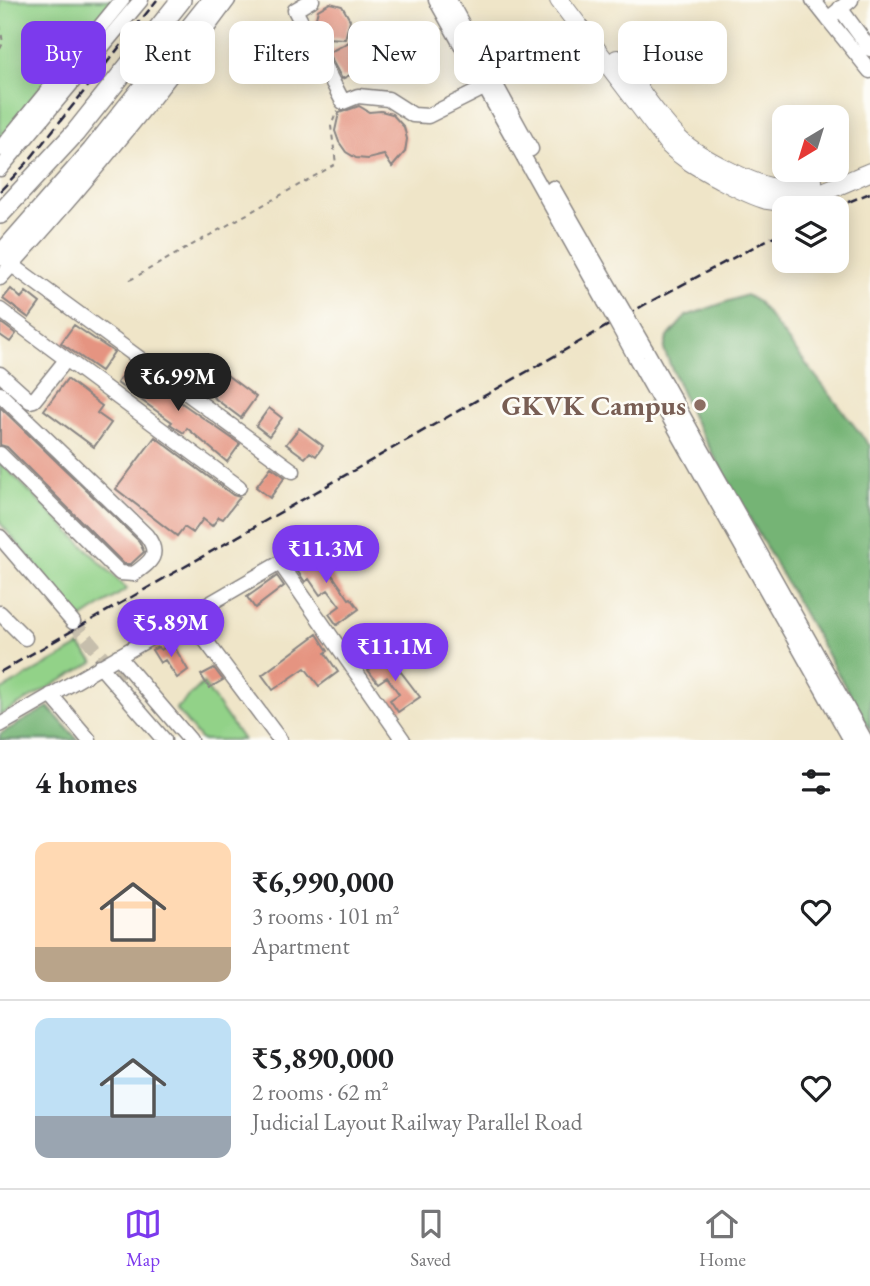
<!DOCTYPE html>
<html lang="en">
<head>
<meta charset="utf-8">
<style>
  :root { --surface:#fff; --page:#f2f2f2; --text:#202124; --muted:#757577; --line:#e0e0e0; --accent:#7c3aed }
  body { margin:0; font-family:"EB Garamond",serif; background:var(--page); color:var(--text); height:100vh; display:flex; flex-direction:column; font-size:26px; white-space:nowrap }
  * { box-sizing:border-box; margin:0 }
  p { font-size:23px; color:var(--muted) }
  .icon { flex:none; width:38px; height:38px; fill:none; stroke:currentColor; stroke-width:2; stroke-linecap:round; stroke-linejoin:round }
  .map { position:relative; height:740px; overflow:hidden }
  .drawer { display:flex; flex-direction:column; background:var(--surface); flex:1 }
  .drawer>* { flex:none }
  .hud { position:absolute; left:21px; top:21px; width:830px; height:63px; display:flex; gap:14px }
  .needle { width:46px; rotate:218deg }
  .buttons { position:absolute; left:772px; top:105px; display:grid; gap:14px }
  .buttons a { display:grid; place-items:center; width:77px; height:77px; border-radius:14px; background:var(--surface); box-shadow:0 4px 18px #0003; font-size:35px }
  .price { position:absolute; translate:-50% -60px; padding:0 16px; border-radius:24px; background:var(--accent); color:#fff; font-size:23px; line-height:46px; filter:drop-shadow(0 2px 4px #0008) }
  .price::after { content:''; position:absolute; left:50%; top:42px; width:21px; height:16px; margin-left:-10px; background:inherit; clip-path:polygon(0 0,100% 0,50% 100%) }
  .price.on { background:#222; color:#fff }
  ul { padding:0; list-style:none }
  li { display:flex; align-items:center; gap:21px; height:175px; padding:0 35px }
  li+li { border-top:2px solid var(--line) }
  li span { display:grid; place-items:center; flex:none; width:196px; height:140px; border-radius:14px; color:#555 }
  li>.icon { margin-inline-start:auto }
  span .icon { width:84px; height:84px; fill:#fffc; stroke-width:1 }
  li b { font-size:30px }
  h2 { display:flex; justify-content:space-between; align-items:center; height:84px; padding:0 35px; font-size:30px }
  .pill { padding:0 24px; border-radius:14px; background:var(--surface); box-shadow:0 4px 18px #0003; font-size:24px; line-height:63px }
  .pill.on { background:var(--accent); color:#fff }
  .dock { display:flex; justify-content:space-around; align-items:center; height:98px; border-top:2px solid var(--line); background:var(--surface); font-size:19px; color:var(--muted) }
  .dock a { display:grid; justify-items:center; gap:4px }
  .dock .on { color:var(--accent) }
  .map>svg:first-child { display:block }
</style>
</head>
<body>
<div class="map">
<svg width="870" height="740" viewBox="0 0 870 740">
  <rect width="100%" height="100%" fill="#fdfcf7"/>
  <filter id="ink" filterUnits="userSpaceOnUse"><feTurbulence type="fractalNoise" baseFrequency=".0143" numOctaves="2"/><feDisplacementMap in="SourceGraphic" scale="14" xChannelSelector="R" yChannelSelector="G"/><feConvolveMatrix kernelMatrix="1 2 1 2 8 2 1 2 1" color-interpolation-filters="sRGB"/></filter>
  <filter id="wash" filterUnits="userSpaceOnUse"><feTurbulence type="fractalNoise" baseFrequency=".00686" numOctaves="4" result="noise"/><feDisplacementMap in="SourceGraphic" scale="28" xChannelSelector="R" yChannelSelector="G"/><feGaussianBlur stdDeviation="1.57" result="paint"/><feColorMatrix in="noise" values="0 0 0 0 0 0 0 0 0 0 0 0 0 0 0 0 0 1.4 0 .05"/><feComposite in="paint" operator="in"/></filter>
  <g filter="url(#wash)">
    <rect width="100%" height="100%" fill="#efe5c8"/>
    <path fill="#92d288" stroke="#5a7a62" stroke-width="2" d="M0 0H115L0 143Z
      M0 462 127 589 81 619 0 523Z
      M80 646 94 662 0 715V691Z
      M203 683 243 740H201L176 709Z"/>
    <path fill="#75b474" stroke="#4c6b58" stroke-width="2" d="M746 295 758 302 870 446V730L692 417 664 350 667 338 686 316Z
      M48 707 78 740H0V734Z"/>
    <g id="blocks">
      <path fill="#e59481" d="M330 3 342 6 350 20 345 39 324 38 315 22 318 10Z
        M372 30 387 58 376 63 378 66 366 72 364 68 342 79 328 53Z
        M359 106 369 112 381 111 392 114 404 127 407 139 405 152 392 167 384 155 368 159 356 158 346 152 339 142 335 131 339 113Z
        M11 289 21 298 26 292 40 303 29 318 3 299Z
        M0 322 16 334 10 342 0 335Z
        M74 325 114 352 101 371 61 343Z
        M200 358 212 367 197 388 184 379Z
        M129 366 240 444 227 462 187 428 184 433 170 424 172 422 117 383Z
        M228 376 256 397 241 418 213 397Z
        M67 379 102 406 97 413 111 423 94 447 44 410Z
        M0 407 139 541 144 552 131 564H124L7 447 0 445Z
        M269 408 282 418 269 436 256 426Z
        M299 428 323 446 316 456 310 452 305 458 286 444Z
        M155 437 233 495 240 497 223 519 219 517 212 526 203 519 193 533 184 527 177 536 116 489Z
        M271 467 285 477 270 498 256 487Z
        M317 553 349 599 351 598 359 609 337 625 329 614 340 606 328 590 320 595 309 579 305 582 292 563 304 555 307 560Z
        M277 576 284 586 255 608 247 597Z
        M317 634 328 651 325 653 338 672 319 686 305 668 273 690 262 675Z
        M172 643 188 670 177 678 165 660 160 663 152 650 158 647 161 650Z
        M388 655 420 697 398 712 390 700 399 694 387 677 378 683 368 670Z
        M214 668 223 680 209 688 201 675Z"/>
    </g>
  </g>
  <g filter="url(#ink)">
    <use href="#blocks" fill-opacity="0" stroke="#888482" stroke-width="2"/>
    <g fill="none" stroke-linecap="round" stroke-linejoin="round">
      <path stroke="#c6beac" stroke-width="14" stroke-dasharray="14 7" stroke-linecap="butt" d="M73 622 121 679"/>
      <defs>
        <path id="minor" d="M312 0 295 10 343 102 358 96 388 99 413 115 428 116 494 83
          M436 0 605 302
          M449 0 531 149
          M813 0 828 19
          M851 0 828 19 870 71
          M840 8 870 49
          M0 149 122 0
          M0 169 141 0
          M553 188 617 300
          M12 265 293 471
          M0 278C81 189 157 97 228 0
          M0 310 239 487
          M646 350 865 740
          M637 360 851 740
          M0 374 30 401 34 400 66 360
          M0 394 146 535C161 554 152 561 134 574L120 573 0 454
          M0 537 73 622
          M0 613 25 638
          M188 617 280 740
          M118 656 190 740
          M100 666 164 740
          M51 695 89 740
          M0 725 280 563 403 740"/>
        <path id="major" d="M559 0 669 145C683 159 700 168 718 178 733 186 749 195 767 200 800 207 840 184 870 172
          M617 59C637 85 656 116 680 140 697 156 752 185 776 188 789 189 800 185 813 181"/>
        <path id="highway" d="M0 214 75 133 181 0
          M0 256 92 151 212 0"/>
      </defs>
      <use href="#minor" stroke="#888482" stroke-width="17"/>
      <use href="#major" stroke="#888482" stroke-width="20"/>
      <use href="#highway" stroke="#888482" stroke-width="22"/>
      <path stroke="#888482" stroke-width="2" stroke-dasharray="5 5" stroke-linecap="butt" d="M0 25 3 43 0 49
        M130 280 336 164 331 126 337 111"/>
      <use href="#minor" stroke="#fff" stroke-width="14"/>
      <use href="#major" stroke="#fff" stroke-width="18"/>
      <use href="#highway" stroke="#fff" stroke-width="19"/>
      <path stroke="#22223b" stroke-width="2.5" stroke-dasharray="10 5" stroke-linecap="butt" d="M0 191 26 164 157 0
        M834 208 870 193
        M0 672 644 305 784 231"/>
      <defs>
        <path id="minor-bridge" d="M617 300 646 350
          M605 302 637 360"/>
      </defs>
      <use href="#minor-bridge" stroke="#888482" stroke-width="17" stroke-linecap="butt"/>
      <use href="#minor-bridge" stroke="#fff" stroke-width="14"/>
    </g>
  </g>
  <circle fill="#8d6e63" stroke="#fdfcf7" stroke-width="2.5" cx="700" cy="405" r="7"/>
  <g text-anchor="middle" stroke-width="5" stroke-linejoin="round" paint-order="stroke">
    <g font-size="28" font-weight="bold" fill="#785e54" stroke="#fdfcf7" text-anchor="end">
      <text x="686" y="415">GKVK Campus</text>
    </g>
  </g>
</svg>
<div class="buttons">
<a><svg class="needle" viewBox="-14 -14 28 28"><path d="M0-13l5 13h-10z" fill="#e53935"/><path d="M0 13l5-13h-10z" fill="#757577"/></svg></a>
<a><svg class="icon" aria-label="layers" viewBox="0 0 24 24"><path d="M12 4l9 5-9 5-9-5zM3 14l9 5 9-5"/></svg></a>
</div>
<b class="price on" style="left:178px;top:413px">₹6.99M</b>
<b class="price" style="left:326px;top:585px">₹11.3M</b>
<b class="price" style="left:171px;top:659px">₹5.89M</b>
<b class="price" style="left:395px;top:683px">₹11.1M</b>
<div class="hud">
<a class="pill on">Buy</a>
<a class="pill">Rent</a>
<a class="pill">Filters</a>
<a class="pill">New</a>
<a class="pill">Apartment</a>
<a class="pill">House</a>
</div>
</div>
<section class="drawer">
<h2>4 homes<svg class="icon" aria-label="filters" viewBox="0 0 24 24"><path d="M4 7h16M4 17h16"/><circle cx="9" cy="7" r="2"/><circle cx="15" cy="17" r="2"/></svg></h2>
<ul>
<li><span style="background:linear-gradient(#ffd9b3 75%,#b9a48a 0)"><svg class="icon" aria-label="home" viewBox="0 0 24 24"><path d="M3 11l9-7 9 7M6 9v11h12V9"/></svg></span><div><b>₹6,990,000</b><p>3 rooms · 101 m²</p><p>Apartment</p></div><svg class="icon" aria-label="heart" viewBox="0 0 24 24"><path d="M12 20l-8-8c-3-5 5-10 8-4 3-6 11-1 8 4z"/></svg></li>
<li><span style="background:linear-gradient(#bfe0f5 70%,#9aa5b1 0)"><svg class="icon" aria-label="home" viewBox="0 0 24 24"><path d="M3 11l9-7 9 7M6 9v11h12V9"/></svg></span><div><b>₹5,890,000</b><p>2 rooms · 62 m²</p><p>Judicial Layout Railway Parallel Road</p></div><svg class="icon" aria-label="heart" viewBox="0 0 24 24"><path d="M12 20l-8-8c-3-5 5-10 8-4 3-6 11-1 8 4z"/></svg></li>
</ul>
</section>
<nav class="dock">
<a class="on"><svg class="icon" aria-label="map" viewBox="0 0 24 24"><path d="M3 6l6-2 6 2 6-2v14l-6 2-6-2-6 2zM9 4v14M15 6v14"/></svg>Map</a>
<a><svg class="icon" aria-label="saved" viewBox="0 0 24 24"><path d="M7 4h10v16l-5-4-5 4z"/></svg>Saved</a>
<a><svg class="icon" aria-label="home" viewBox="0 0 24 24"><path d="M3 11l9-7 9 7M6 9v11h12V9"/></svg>Home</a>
</nav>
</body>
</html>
